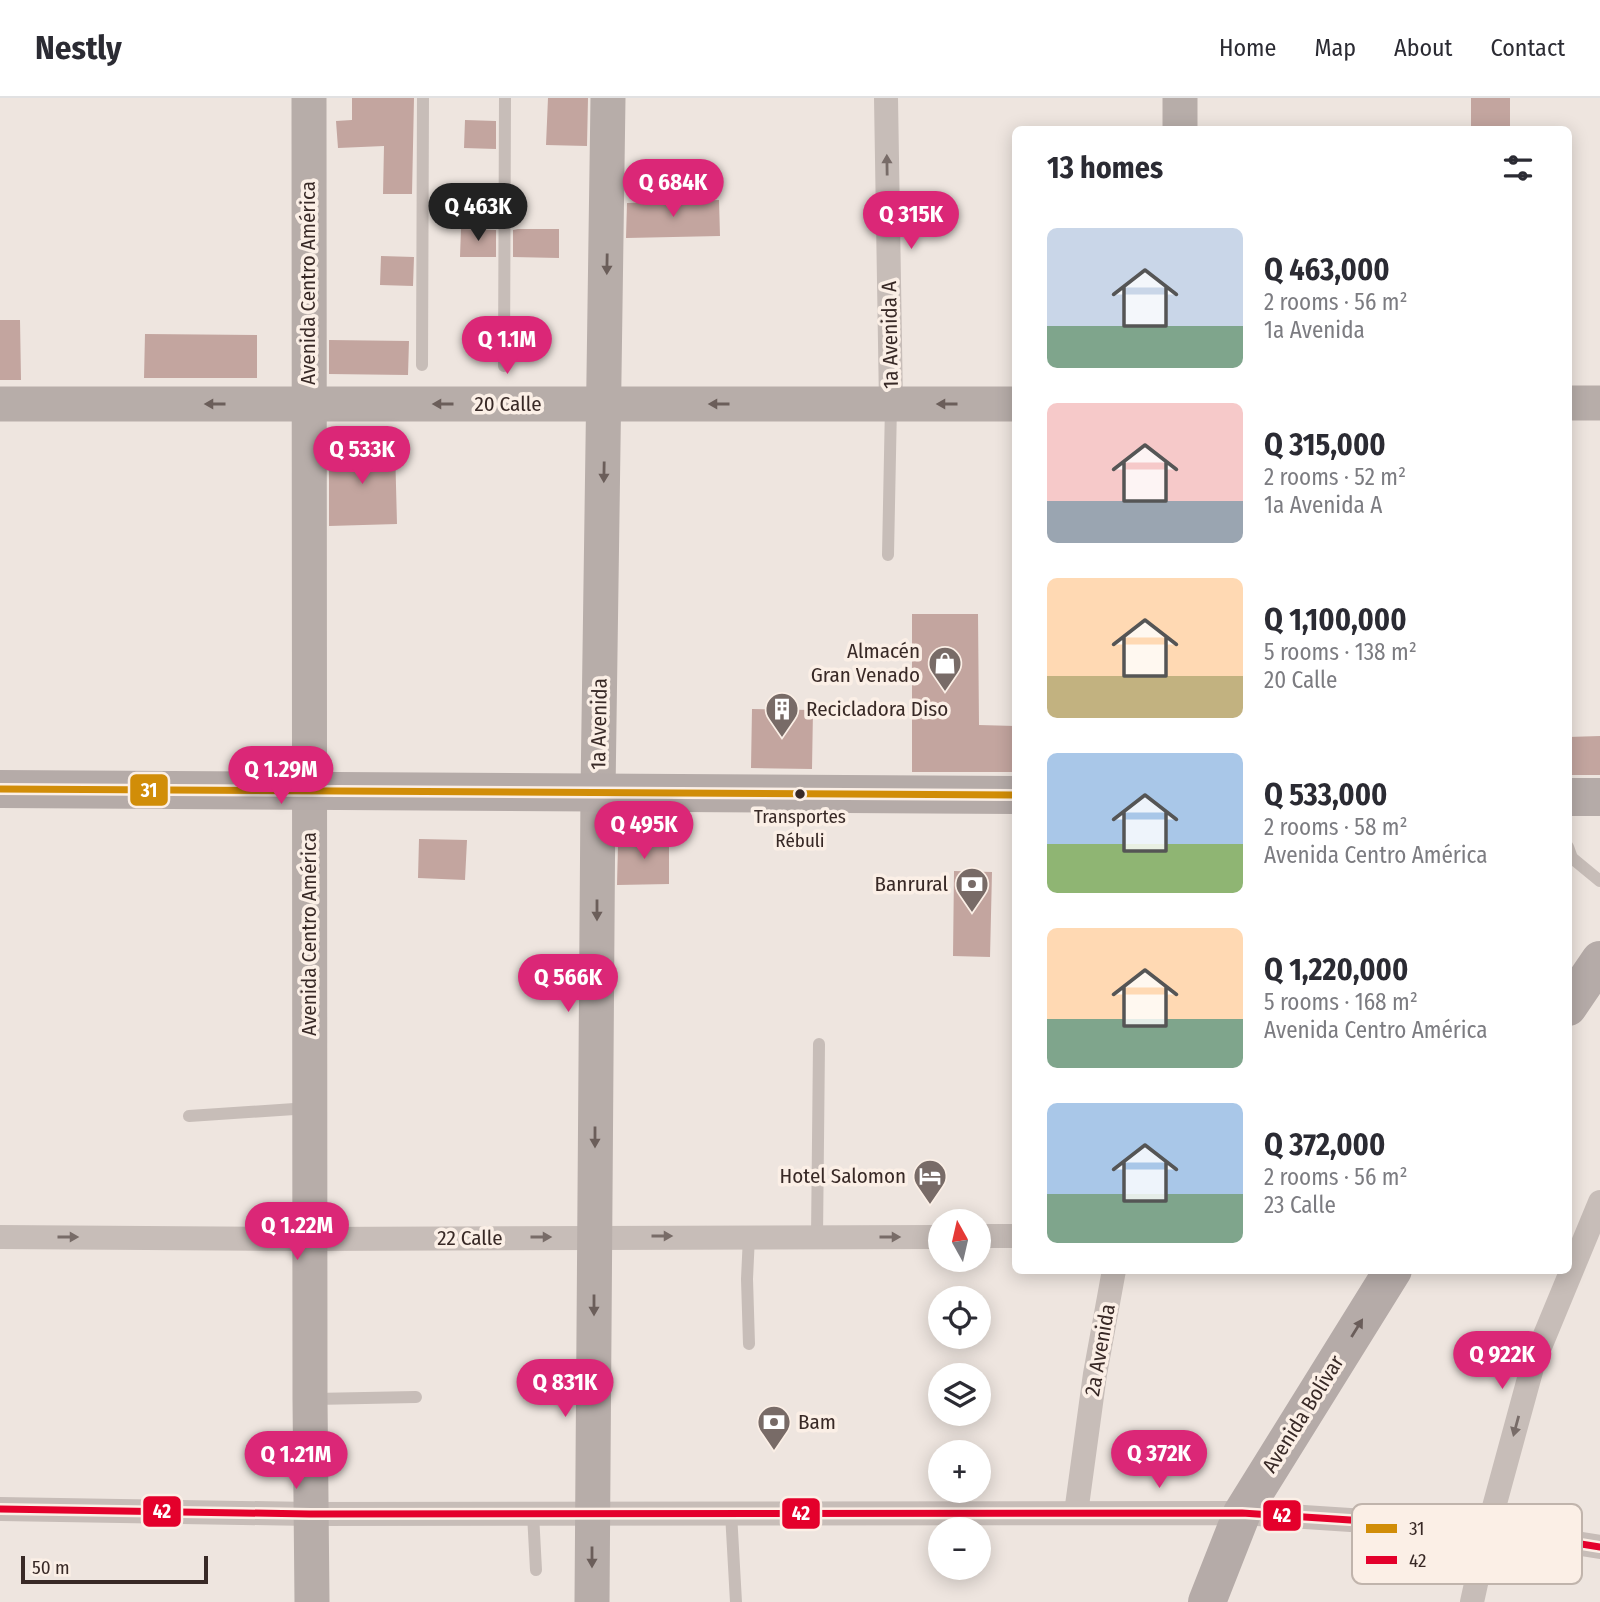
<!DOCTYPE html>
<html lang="en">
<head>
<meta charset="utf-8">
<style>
  :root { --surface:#fff; --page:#f7f7f7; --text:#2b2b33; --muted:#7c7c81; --line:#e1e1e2; --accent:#db2777 }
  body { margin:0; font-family:"Fira Sans Condensed",sans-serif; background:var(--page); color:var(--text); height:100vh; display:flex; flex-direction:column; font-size:26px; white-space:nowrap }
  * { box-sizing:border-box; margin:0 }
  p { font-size:23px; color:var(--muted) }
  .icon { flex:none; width:38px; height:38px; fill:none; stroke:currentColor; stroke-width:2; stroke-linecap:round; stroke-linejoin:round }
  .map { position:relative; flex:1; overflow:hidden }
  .details { position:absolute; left:1012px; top:28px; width:560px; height:1148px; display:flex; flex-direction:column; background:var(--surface); border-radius:10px; box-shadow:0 4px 18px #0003 }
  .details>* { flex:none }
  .needle { width:46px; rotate:352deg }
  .fabs { position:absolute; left:928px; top:1111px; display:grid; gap:14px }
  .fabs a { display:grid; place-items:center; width:63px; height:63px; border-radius:50%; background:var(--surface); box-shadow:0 4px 18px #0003; font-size:35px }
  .scale { position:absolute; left:21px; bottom:18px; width:187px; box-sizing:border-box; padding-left:7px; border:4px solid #382926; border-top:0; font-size:19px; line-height:24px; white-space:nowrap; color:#382926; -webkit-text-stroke:5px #fbefe6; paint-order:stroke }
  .price { position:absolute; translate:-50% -60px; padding:0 16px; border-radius:24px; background:var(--accent); color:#fff; font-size:23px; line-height:46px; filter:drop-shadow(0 2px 4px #0008) }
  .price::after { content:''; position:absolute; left:50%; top:42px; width:21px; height:16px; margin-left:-10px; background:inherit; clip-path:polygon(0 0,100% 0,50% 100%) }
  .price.selected { background:#222; color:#fff }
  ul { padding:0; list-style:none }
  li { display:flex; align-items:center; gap:21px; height:175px; padding:0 35px }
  li span { display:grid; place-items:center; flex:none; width:196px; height:140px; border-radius:10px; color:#555 }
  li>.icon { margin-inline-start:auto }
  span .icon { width:84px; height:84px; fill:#fffc; stroke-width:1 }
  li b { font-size:30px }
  h2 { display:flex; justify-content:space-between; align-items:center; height:84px; padding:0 35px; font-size:30px }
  header { display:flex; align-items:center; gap:42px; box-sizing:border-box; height:98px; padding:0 35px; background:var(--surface); border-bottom:2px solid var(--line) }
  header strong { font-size:33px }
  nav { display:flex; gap:38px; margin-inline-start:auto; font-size:24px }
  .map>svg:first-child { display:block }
</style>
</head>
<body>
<header>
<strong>Nestly</strong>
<nav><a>Home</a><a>Map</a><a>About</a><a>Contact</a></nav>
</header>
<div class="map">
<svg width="1600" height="1504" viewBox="0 0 1600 1504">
  <rect width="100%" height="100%" fill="#eee5df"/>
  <path fill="#c3a59f" d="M352 0H414L412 96H383L384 48 338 50 336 23 352 22Z
    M548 0H588L587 48 546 47Z
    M1471 0H1510V32H1471Z
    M465 22 496 23V51L464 50Z
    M719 102 720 138 626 140 627 105Z
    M461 131 496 132V159H460Z
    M518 131H559V160L513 159V132Z
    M381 158 414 159 413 188 380 187Z
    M0 222H20L21 282H0Z
    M145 236 257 237V280H144Z
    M329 242 409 243 408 277 329 276Z
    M395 349 397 426 329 428V350Z
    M912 516H978L979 627 1015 628V674H912Z
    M752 611 813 612 812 671 751 670Z
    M1600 638V677H1568V639Z
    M635 738H669V786L617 787 618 747Z
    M419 741 467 742 465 782 418 780Z
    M954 773 992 774 990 859 953 858Z"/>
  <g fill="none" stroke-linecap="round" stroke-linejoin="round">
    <path stroke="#c7bdb8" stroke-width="12" d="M422 267 423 0
      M504 268 505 0
      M888 457 891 307
      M1568 749 1572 760 1600 783
      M189 1018 309 1010
      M749 1138 747 1181 749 1246
      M817 1139 819 946
      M314 1301 416 1299
      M731 1415 736 1504
      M533 1416 536 1472"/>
    <path stroke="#c7bdb8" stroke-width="24" d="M886 0 891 306
      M978 1138H1015
      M0 1139 310 1141 940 1139
      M0 1411 310 1416 1242 1415 1488 1431 1600 1449
      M1076 1415 1095 1276 1114 1172
      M1472 1504 1488 1431 1533 1266 1600 1104"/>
    <path stroke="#b7ada9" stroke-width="35" d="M309 0 310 1301 312 1504
      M1180 0V32
      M1568 305H1600
      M0 306H1015
      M592 1504 598 694 608 0"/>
    <path stroke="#b5aba8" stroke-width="38" d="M0 691 1015 697
      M1568 699H1600
      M1568 909 1600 862
      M1207 1504 1242 1415 1393 1172"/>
    <defs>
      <path id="bus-1" d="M0 691 1015 697"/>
      <path id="bus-2" d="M0 1411 310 1416 1242 1415 1488 1431 1600 1449"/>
    </defs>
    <use href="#bus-1" stroke="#fbefe6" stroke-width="12"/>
    <use href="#bus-2" stroke="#fbefe6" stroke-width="12"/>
    <use href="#bus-1" stroke="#d18d08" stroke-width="7"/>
    <use href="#bus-2" stroke="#e4002b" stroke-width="7"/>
  </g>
  <defs><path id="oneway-solid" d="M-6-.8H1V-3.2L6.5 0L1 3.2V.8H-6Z" transform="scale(1.75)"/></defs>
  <g fill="#786c68">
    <use href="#oneway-solid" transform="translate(887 67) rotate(-91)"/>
    <use href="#oneway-solid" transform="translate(662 1138)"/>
    <use href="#oneway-solid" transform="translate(68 1139)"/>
    <use href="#oneway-solid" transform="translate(541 1139)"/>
    <use href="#oneway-solid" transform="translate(890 1139)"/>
    <use href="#oneway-solid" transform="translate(1516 1328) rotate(105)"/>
  </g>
  <g fill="#6b5e5a">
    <use href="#oneway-solid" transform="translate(607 166) rotate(91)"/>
    <use href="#oneway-solid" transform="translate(215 306) rotate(180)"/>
    <use href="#oneway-solid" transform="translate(443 306) rotate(-180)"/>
    <use href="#oneway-solid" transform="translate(719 306) rotate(-180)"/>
    <use href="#oneway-solid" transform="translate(947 306) rotate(180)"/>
    <use href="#oneway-solid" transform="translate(604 374) rotate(91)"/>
    <use href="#oneway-solid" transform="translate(597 812) rotate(90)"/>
    <use href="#oneway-solid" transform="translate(595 1039) rotate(90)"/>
    <use href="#oneway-solid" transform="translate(594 1207) rotate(90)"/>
    <use href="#oneway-solid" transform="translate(592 1459) rotate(90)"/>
  </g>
  <use fill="#6a5d5a" href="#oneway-solid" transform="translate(1357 1230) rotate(-58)"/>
  <defs>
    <symbol id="shop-pin" viewBox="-11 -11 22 30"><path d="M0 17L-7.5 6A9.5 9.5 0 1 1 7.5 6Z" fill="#786b67" stroke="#fbefe6"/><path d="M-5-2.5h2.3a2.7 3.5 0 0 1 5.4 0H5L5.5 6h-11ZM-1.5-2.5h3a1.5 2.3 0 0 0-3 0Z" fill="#fff"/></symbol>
    <symbol id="building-pin" viewBox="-11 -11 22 30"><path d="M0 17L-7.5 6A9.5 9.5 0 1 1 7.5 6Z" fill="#786b67" stroke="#fbefe6"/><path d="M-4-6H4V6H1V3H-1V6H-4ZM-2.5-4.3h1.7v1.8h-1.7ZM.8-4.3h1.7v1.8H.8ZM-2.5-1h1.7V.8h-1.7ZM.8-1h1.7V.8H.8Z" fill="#fff"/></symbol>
    <symbol id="bank-pin" viewBox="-11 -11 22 30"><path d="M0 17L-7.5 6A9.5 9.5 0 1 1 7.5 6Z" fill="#786b67" stroke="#fbefe6"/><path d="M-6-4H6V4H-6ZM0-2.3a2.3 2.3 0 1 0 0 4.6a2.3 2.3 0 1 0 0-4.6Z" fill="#fff"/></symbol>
    <symbol id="hotel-pin" viewBox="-11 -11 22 30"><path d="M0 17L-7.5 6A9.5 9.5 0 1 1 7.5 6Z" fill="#786b67" stroke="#fbefe6"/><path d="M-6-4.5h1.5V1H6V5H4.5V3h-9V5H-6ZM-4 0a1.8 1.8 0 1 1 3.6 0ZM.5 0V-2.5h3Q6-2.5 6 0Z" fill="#fff"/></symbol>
  </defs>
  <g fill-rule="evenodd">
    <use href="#shop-pin" x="926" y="546" width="38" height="52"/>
    <use href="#building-pin" x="763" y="592" width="38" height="52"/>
    <use href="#bank-pin" x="953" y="767" width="38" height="52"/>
    <use href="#hotel-pin" x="911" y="1059" width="38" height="52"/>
    <use href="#bank-pin" x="755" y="1305" width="38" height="52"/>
  </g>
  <circle fill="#382926" stroke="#fbefe6" stroke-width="2.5" cx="800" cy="696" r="6"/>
  <g text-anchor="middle" stroke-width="7" stroke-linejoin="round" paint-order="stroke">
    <g font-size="19" fill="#382926" stroke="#fbefe6">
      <text x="800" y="725">Transportes<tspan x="800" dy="24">Rébuli</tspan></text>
    </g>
    <g font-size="21" fill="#382926" stroke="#fbefe6">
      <text transform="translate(308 185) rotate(-90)" y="7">Avenida Centro América</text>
      <text transform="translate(890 237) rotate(-91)" y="7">1a Avenida A</text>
      <text x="508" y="313">20 Calle</text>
      <text transform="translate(599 626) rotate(-89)" y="7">1a Avenida</text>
      <text transform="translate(309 836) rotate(-90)" y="7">Avenida Centro América</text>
      <text x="470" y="1147">22 Calle</text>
      <text transform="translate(1100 1252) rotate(-80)" y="7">2a Avenida</text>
      <text transform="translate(1303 1316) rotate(-58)" y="7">Avenida Bolívar</text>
    </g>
    <g font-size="21" fill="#382926" stroke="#fbefe6" text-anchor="end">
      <text x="920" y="560">Almacén<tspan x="920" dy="24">Gran Venado</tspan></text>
      <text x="806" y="618" text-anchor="start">Recicladora Diso</text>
      <text x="948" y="793">Banrural</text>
      <text x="906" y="1085">Hotel Salomon</text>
      <text x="798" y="1331" text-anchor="start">Bam</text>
    </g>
  </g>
  <rect x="1352" y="1406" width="230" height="80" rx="10" fill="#fbefe6" stroke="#c0b4ac" stroke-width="2"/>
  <rect x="1366" y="1426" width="31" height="9" fill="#d18d08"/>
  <rect x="1366" y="1458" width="31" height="8" fill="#e4002b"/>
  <g font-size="19" fill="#382926">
    <text x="1409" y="1437">31</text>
    <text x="1409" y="1469">42</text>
  </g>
  <g stroke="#fbefe6" stroke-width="2.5">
    <rect x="129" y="675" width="40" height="34" rx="7" fill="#d18d08"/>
    <rect x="142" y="1397" width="40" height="33" rx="7" fill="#e4002b"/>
    <rect x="781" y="1399" width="40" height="33" rx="7" fill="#e4002b"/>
    <rect x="1262" y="1401" width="40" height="33" rx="7" fill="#e4002b"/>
  </g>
  <g font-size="19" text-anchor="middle" font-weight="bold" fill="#fff">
    <text x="149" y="699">31</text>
    <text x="162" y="1420">42</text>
    <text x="801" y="1422">42</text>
    <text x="1282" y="1424">42</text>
  </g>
</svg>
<div class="fabs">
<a><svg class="needle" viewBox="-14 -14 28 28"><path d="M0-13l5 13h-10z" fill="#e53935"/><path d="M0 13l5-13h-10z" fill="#7c7c81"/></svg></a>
<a><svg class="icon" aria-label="locate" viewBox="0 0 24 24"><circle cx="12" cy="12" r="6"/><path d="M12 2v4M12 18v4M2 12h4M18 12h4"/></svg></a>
<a><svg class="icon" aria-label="layers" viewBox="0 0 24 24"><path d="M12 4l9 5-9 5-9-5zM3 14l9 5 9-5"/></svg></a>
<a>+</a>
<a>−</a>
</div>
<div class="scale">50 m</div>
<b class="price" style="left:673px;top:121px">Q 684K</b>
<b class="price selected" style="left:478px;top:145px">Q 463K</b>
<b class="price" style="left:911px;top:153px">Q 315K</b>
<b class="price" style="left:507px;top:278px">Q 1.1M</b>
<b class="price" style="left:362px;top:388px">Q 533K</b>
<b class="price" style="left:281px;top:708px">Q 1.29M</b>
<b class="price" style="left:644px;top:763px">Q 495K</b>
<b class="price" style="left:568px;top:916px">Q 566K</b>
<b class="price" style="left:297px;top:1164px">Q 1.22M</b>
<b class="price" style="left:1502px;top:1293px">Q 922K</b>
<b class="price" style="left:565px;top:1321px">Q 831K</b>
<b class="price" style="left:1159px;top:1392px">Q 372K</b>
<b class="price" style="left:296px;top:1393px">Q 1.21M</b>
<section class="details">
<h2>13 homes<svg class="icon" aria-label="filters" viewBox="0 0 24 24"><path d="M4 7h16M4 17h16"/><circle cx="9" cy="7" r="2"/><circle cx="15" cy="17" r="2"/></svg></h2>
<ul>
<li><span style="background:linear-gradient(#c9d6e8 70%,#7fa58c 0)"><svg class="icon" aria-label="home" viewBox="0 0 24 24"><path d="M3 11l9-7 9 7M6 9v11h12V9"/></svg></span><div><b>Q 463,000</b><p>2 rooms · 56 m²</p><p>1a Avenida</p></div></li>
<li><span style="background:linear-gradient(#f6c9c9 70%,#9aa5b1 0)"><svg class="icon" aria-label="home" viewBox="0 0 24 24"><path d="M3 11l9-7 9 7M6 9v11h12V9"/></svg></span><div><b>Q 315,000</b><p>2 rooms · 52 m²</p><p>1a Avenida A</p></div></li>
<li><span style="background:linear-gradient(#ffd9b3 70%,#c2b280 0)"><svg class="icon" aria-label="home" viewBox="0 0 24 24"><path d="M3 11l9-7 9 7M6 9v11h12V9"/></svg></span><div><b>Q 1,100,000</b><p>5 rooms · 138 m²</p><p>20 Calle</p></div></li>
<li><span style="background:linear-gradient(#a9c7e8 65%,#8fb573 0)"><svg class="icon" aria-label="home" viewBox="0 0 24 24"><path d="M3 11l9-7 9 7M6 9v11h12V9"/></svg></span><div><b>Q 533,000</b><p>2 rooms · 58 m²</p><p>Avenida Centro América</p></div></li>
<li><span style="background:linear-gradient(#ffd9b3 65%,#7fa58c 0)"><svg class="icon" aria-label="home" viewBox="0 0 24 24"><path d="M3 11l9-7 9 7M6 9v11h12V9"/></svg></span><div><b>Q 1,220,000</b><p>5 rooms · 168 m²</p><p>Avenida Centro América</p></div></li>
<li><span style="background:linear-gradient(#a9c7e8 65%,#7fa58c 0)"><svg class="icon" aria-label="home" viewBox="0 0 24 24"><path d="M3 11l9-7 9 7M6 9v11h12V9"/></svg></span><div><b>Q 372,000</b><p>2 rooms · 56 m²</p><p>23 Calle</p></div></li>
</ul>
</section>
</div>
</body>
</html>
